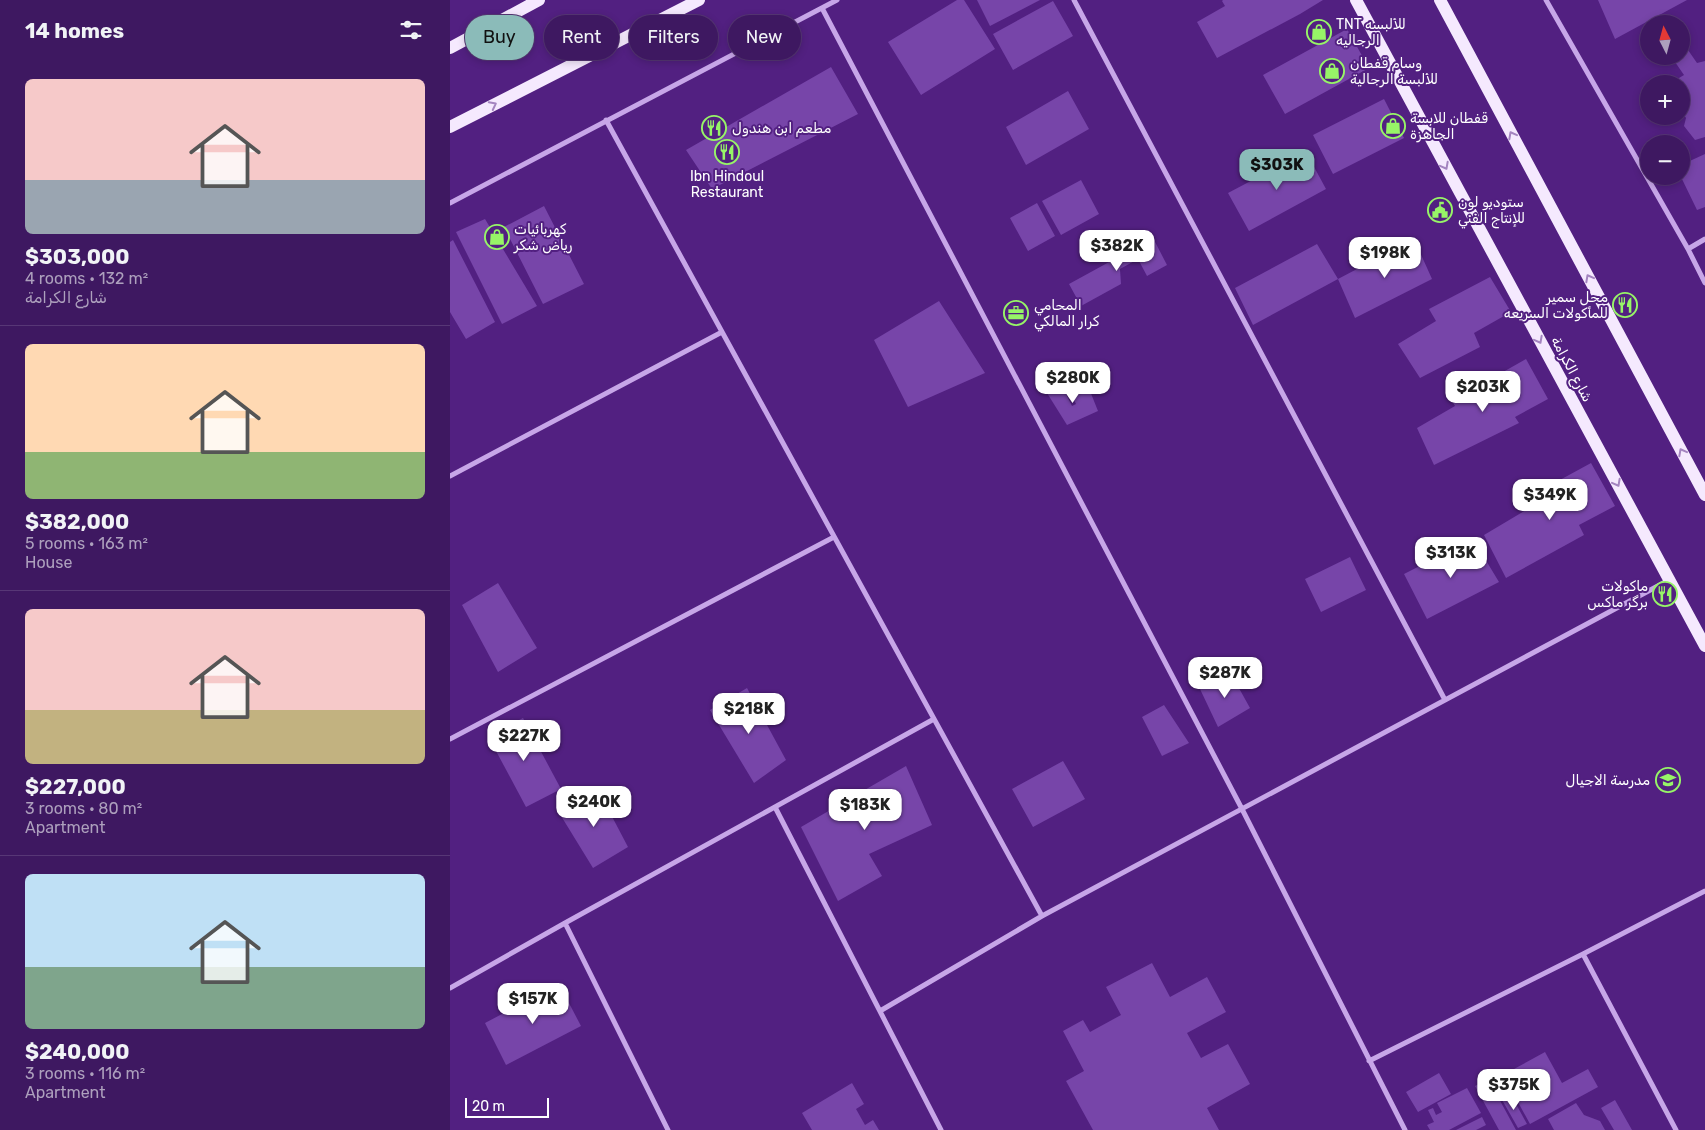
<!DOCTYPE html>
<html lang="en">
<head>
<meta charset="utf-8">
<style>
  :root { --surface:#3e1861; --page:#49256a; --text:#f1f3f6; --muted:#ada0bd; --line:#573776; --accent:#8bbbb9 }
  body { margin:0; font-family:Rubik,Cairo,sans-serif; background:var(--page); color:var(--text); height:100vh; display:flex; flex-direction:column; font-size:19px; white-space:nowrap }
  * { box-sizing:border-box; margin:0 }
  p { font-size:16px; color:var(--muted) }
  .icon { flex:none; width:28px; height:28px; fill:none; stroke:currentColor; stroke-width:2; stroke-linecap:round; stroke-linejoin:round }
  .map { position:relative; flex:1; overflow:hidden }
  .details { display:flex; flex-direction:column; background:var(--surface); width:450px }
  .details>* { flex:none }
  .hud { position:absolute; left:15px; top:15px; width:475px; height:45px; display:flex; gap:10px }
  .needle { width:32px; rotate:354deg }
  .controls { position:absolute; left:1190px; top:15px; display:grid; gap:10px }
  .controls a { display:grid; place-items:center; width:50px; height:50px; border-radius:50%; background:var(--surface); box-shadow:0 2px 8px #0003,0 0 0 1px var(--line); font-size:25px }
  .scale { position:absolute; left:15px; bottom:12px; width:84px; box-sizing:border-box; padding-left:5px; border:2px solid #fff; border-top:0; font-size:14px; line-height:18px; white-space:nowrap; color:#fff; -webkit-text-stroke:4px #522081; paint-order:stroke }
  .price { position:absolute; translate:-50% -42px; padding:0 11px; border-radius:10px; background:#fff; color:#222; font-size:16px; line-height:32px; filter:drop-shadow(0 1px 2px #0008) }
  .price::after { content:''; position:absolute; left:50%; top:30px; width:15px; height:11px; margin-left:-8px; background:inherit; clip-path:polygon(0 0,100% 0,50% 100%) }
  .price.on { background:var(--accent); color:#111 }
  ul { padding:0; list-style:none }
  li { display:grid; align-content:center; gap:10px; height:265px; padding:0 25px }
  li+li { border-top:1px solid var(--line) }
  li span { display:grid; place-items:center; height:155px; border-radius:8px; color:#555 }
  li>.icon { margin-inline-start:auto }
  span .icon { width:90px; height:90px; fill:#fffc; stroke-width:1 }
  li b { font-size:21px }
  h2 { display:flex; justify-content:space-between; align-items:center; height:60px; padding:0 25px; font-size:21px }
  .pill { padding:0 18px; border-radius:22px; background:var(--surface); box-shadow:0 2px 8px #0003,0 0 0 1px var(--line); font-size:18px; line-height:45px }
  .pill.on { background:var(--accent); color:#111 }
  main { display:flex; flex:1; min-height:0 }
  .map>svg:first-child { display:block }
</style>
</head>
<body>
<main>
<section class="details">
<h2>14 homes<svg class="icon" aria-label="filters" viewBox="0 0 24 24"><path d="M4 7h16M4 17h16"/><circle cx="9" cy="7" r="2"/><circle cx="15" cy="17" r="2"/></svg></h2>
<ul>
<li><span style="background:linear-gradient(#f6c9c9 65%,#9aa5b1 0)"><svg class="icon" aria-label="home" viewBox="0 0 24 24"><path d="M3 11l9-7 9 7M6 9v11h12V9"/></svg></span><div><b>$303,000</b><p>4 rooms · 132 m²</p><p>شارع الكرامة</p></div></li>
<li><span style="background:linear-gradient(#ffd9b3 70%,#8fb573 0)"><svg class="icon" aria-label="home" viewBox="0 0 24 24"><path d="M3 11l9-7 9 7M6 9v11h12V9"/></svg></span><div><b>$382,000</b><p>5 rooms · 163 m²</p><p>House</p></div></li>
<li><span style="background:linear-gradient(#f6c9c9 65%,#c2b280 0)"><svg class="icon" aria-label="home" viewBox="0 0 24 24"><path d="M3 11l9-7 9 7M6 9v11h12V9"/></svg></span><div><b>$227,000</b><p>3 rooms · 80 m²</p><p>Apartment</p></div></li>
<li><span style="background:linear-gradient(#bfe0f5 60%,#7fa58c 0)"><svg class="icon" aria-label="home" viewBox="0 0 24 24"><path d="M3 11l9-7 9 7M6 9v11h12V9"/></svg></span><div><b>$240,000</b><p>3 rooms · 116 m²</p><p>Apartment</p></div></li>
</ul>
</section>
<div class="map">
<svg width="1255" height="1130" viewBox="0 0 1255 1130">
  <rect width="100%" height="100%" fill="#522081"/>
  <path fill="#7745a9" d="M507 0H514L545 49 471 95 438 42Z
    M527 0H590L540 26Z
    M773 0H873L850 14 767 58 747 22 775 6 772 1Z
    M1148 0H1237L1165 39Z
    M603 1 623 36 563 70 543 34Z
    M897 29 919 68 835 114 813 75Z
    M1238 50 1247 63 1255 61V137L1245 140 1234 126 1236 118 1231 110V84H1219L1234 75 1225 62Z
    M381 67 408 114 262 189 236 150Z
    M618 91 639 129 576 165 556 127Z
    M934 99 954 138 883 174 863 135Z
    M856 152 876 189 799 231 778 193Z
    M1255 154V207L1247 210 1231 177V165Z
    M631 180 649 214 611 235 592 201Z
    M587 203 605 236 578 251 560 218Z
    M94 206 134 284 93 304 54 227Z
    M35 219 87 306 52 324 6 232Z
    M703 238 717 265 697 276 688 259 670 269 671 284 631 306 619 284Z
    M964 239 982 279 905 318 888 279Z
    M3 240 45 322 16 339 0 312V242Z
    M867 244 888 279 803 325 785 288Z
    M1040 277 1061 312 1024 333 1030 347 970 378 948 344 986 321 979 309Z
    M489 301 535 373 458 407 424 340Z
    M1076 359 1098 399 1065 417 1069 423 984 465 967 428 1005 406 1002 401Z
    M611 384 622 406 626 404 622 396 638 386 648 411 617 425 597 393Z
    M1141 463 1165 506 1129 525 1134 535 1056 578 1034 535 1101 495 1097 487Z
    M1023 539 1049 582 977 619 954 574Z
    M900 557 916 590 871 612 855 579Z
    M48 583 87 648 48 672 12 605Z
    M780 672 800 708 768 727 750 689Z
    M297 688 336 760 304 783 260 710Z
    M714 705 739 743 712 756 692 717Z
    M73 718 111 789 76 807 38 736Z
    M613 761 635 799 583 827 562 789Z
    M456 766 482 825 419 854 432 876 388 901 351 827Z
    M147 788 178 847 143 868 108 811Z
    M702 963 720 997 757 977 776 1012 737 1033 751 1058 778 1044 800 1084 757 1108 769 1130H643L616 1081 634 1071 613 1031 633 1020 640 1032 671 1015 656 987Z
    M109 984 131 1026 56 1065 35 1023Z
    M1095 1052 1112 1083 1138 1069 1148 1087 1080 1124 1053 1075Z
    M989 1073 1001 1094 968 1112 956 1092Z
    M1049 1074 1059 1091 1048 1097 1066 1130H1049L1025 1086Z
    M402 1083 414 1104 406 1109 415 1125 423 1120 429 1130H362L352 1113Z
    M1017 1088 1031 1113 999 1130H980L977 1125 984 1122 978 1110 983 1108 986 1115 992 1112 987 1103Z
    M1060 1093 1077 1124 1068 1128 1051 1098Z
    M1165 1100 1182 1130H1164L1151 1108Z
    M1126 1103 1134 1115 1150 1121 1155 1130H1104L1098 1119Z
    M1032 1117 1036 1125 1026 1130H1006Z"/>
  <g fill="none" stroke-linecap="round" stroke-linejoin="round">
    <path stroke="#c7a6e8" stroke-width="5" d="M624 0 995 700
      M1096 0 1238 249 1255 283
      M372 8 792 809 955 1130
      M156 120 592 916
      M0 203 387 0
      M1238 249 1255 239
      M0 476 272 332
      M0 739 384 537
      M325 807 491 1130
      M115 923 218 1130
      M1133 954 1226 1130
      M0 988 115 923 484 719
      M430 1011 592 916 1219 580
      M919 1061 1133 954 1255 891"/>
    <path stroke="#f5e9fe" stroke-width="12" d="M906 0 1255 646
      M990 0 1255 495
      M0 48 89 0
      M0 127 249 0"/>
  </g>
  <defs><path id="oneway-chevron" d="M-2-3.5L2.5 0L-2 3.5" fill="none" stroke-width="1.6" stroke-linecap="round" stroke-linejoin="round" transform="scale(1.25)"/></defs>
  <g stroke="#a484c0">
    <use href="#oneway-chevron" transform="translate(43 105) rotate(-27)"/>
    <use href="#oneway-chevron" transform="translate(1062 135) rotate(-118)"/>
    <use href="#oneway-chevron" transform="translate(995 166) rotate(62)"/>
    <use href="#oneway-chevron" transform="translate(1139 278) rotate(-118)"/>
    <use href="#oneway-chevron" transform="translate(1089 340) rotate(62)"/>
    <use href="#oneway-chevron" transform="translate(1232 452) rotate(-118)"/>
    <use href="#oneway-chevron" transform="translate(1167 483) rotate(62)"/>
  </g>
  <defs>
    <symbol id="shop-ring" viewBox="-11 -11 22 22"><circle r="9.5" fill="#522081" stroke="#97f567" stroke-width="1.5"/><path d="M-5-2.5h2.3a2.7 3.5 0 0 1 5.4 0H5L5.5 6h-11ZM-1.5-2.5h3a1.5 2.3 0 0 0-3 0Z" fill="#97f567"/></symbol>
    <symbol id="restaurant-ring" viewBox="-11 -11 22 22"><circle r="9.5" fill="#522081" stroke="#97f567" stroke-width="1.5"/><path d="M-5-6h1v4h1v-4h1v4h1v-4h1v5L-1.5 .5V6h-2V.5L-5-1ZM5-6V6H3V1.5H1.5Q1.5-4 5-6Z" fill="#97f567"/></symbol>
    <symbol id="civic-ring" viewBox="-11 -11 22 22"><circle r="9.5" fill="#522081" stroke="#97f567" stroke-width="1.5"/><path d="M-.6-6.5H3V-4.5H.6V-3L4-1V1h2V6H-6V1h2V-1L-.6-3ZM-1.2 2.5V6h2.4V2.5Z" fill="#97f567"/></symbol>
    <symbol id="office-ring" viewBox="-11 -11 22 22"><circle r="9.5" fill="#522081" stroke="#97f567" stroke-width="1.5"/><path d="M-6-3h4V-5.5h4V-3h4V5H-6ZM-1-4.5V-3h2v-1.5ZM-6 0V1H6V0Z" fill="#97f567"/></symbol>
    <symbol id="school-ring" viewBox="-11 -11 22 22"><circle r="9.5" fill="#522081" stroke="#97f567" stroke-width="1.5"/><path d="M0-5L7-2L0 1L-7-2ZM-4 1L0 2.5L4 1V4Q0 6-4 4Z" fill="#97f567"/></symbol>
  </defs>
  <g fill-rule="evenodd">
    <use href="#shop-ring" x="855" y="18" width="28" height="28"/>
    <use href="#shop-ring" x="868" y="57" width="28" height="28"/>
    <use href="#shop-ring" x="929" y="112" width="28" height="28"/>
    <use href="#restaurant-ring" x="250" y="114" width="28" height="28"/>
    <use href="#restaurant-ring" x="263" y="138" width="28" height="28"/>
    <use href="#civic-ring" x="976" y="196" width="28" height="28"/>
    <use href="#shop-ring" x="33" y="223" width="28" height="28"/>
    <use href="#restaurant-ring" x="1161" y="291" width="28" height="28"/>
    <use href="#office-ring" x="552" y="299" width="28" height="28"/>
    <use href="#restaurant-ring" x="1201" y="580" width="28" height="28"/>
    <use href="#school-ring" x="1204" y="766" width="28" height="28"/>
  </g>
  <g text-anchor="middle" stroke-width="4" stroke-linejoin="round" paint-order="stroke">
    <g font-size="14" fill="#fff" stroke="#522081" text-anchor="start">
      <text x="886" y="29">TNT للألبسه<tspan x="886" dy="16">الرجاليه</tspan></text>
      <text x="900" y="68">وسام قفطان<tspan x="900" dy="16">للألبسة الرجالية</tspan></text>
      <text x="960" y="123">قفطان للابسة<tspan x="960" dy="16">الجاهزة</tspan></text>
      <text x="282" y="133">مطعم ابن هندول</text>
      <text x="277" y="181" text-anchor="middle">Ibn Hindoul<tspan x="277" dy="16">Restaurant</tspan></text>
      <text x="1008" y="207">ستوديو لون<tspan x="1008" dy="16">للإنتاج الفني</tspan></text>
      <text x="64" y="234">كهربائيات<tspan x="64" dy="16">رياض شكر</tspan></text>
      <text x="1158" y="302" text-anchor="end">محل سمير<tspan x="1158" dy="16">للمأكولات السريعه</tspan></text>
      <text x="584" y="310">المحامي<tspan x="584" dy="16">كرار المالكي</tspan></text>
      <text x="1198" y="591" text-anchor="end">ماكولات<tspan x="1198" dy="16">برگر ماكس</tspan></text>
      <text x="1200" y="785" text-anchor="end">مدرسة الاجيال</text>
    </g>
    <g font-size="14" fill="#fff" stroke="#522081">
      <text transform="translate(1122 369) rotate(62)" y="5">شارع الكرامة</text>
    </g>
  </g>
</svg>
<div class="controls">
<a><svg class="needle" viewBox="-14 -14 28 28"><path d="M0-13l5 13h-10z" fill="#e53935"/><path d="M0 13l5-13h-10z" fill="#ada0bd"/></svg></a>
<a>+</a>
<a>−</a>
</div>
<div class="scale">20 m</div>
<b class="price on" style="left:827px;top:191px">$303K</b>
<b class="price" style="left:667px;top:272px">$382K</b>
<b class="price" style="left:935px;top:279px">$198K</b>
<b class="price" style="left:623px;top:404px">$280K</b>
<b class="price" style="left:1033px;top:413px">$203K</b>
<b class="price" style="left:1100px;top:521px">$349K</b>
<b class="price" style="left:1001px;top:579px">$313K</b>
<b class="price" style="left:775px;top:699px">$287K</b>
<b class="price" style="left:299px;top:735px">$218K</b>
<b class="price" style="left:74px;top:762px">$227K</b>
<b class="price" style="left:144px;top:828px">$240K</b>
<b class="price" style="left:415px;top:831px">$183K</b>
<b class="price" style="left:83px;top:1025px">$157K</b>
<b class="price" style="left:1064px;top:1111px">$375K</b>
<div class="hud">
<a class="pill on">Buy</a>
<a class="pill">Rent</a>
<a class="pill">Filters</a>
<a class="pill">New</a>
</div>
</div>
</main>
</body>
</html>
